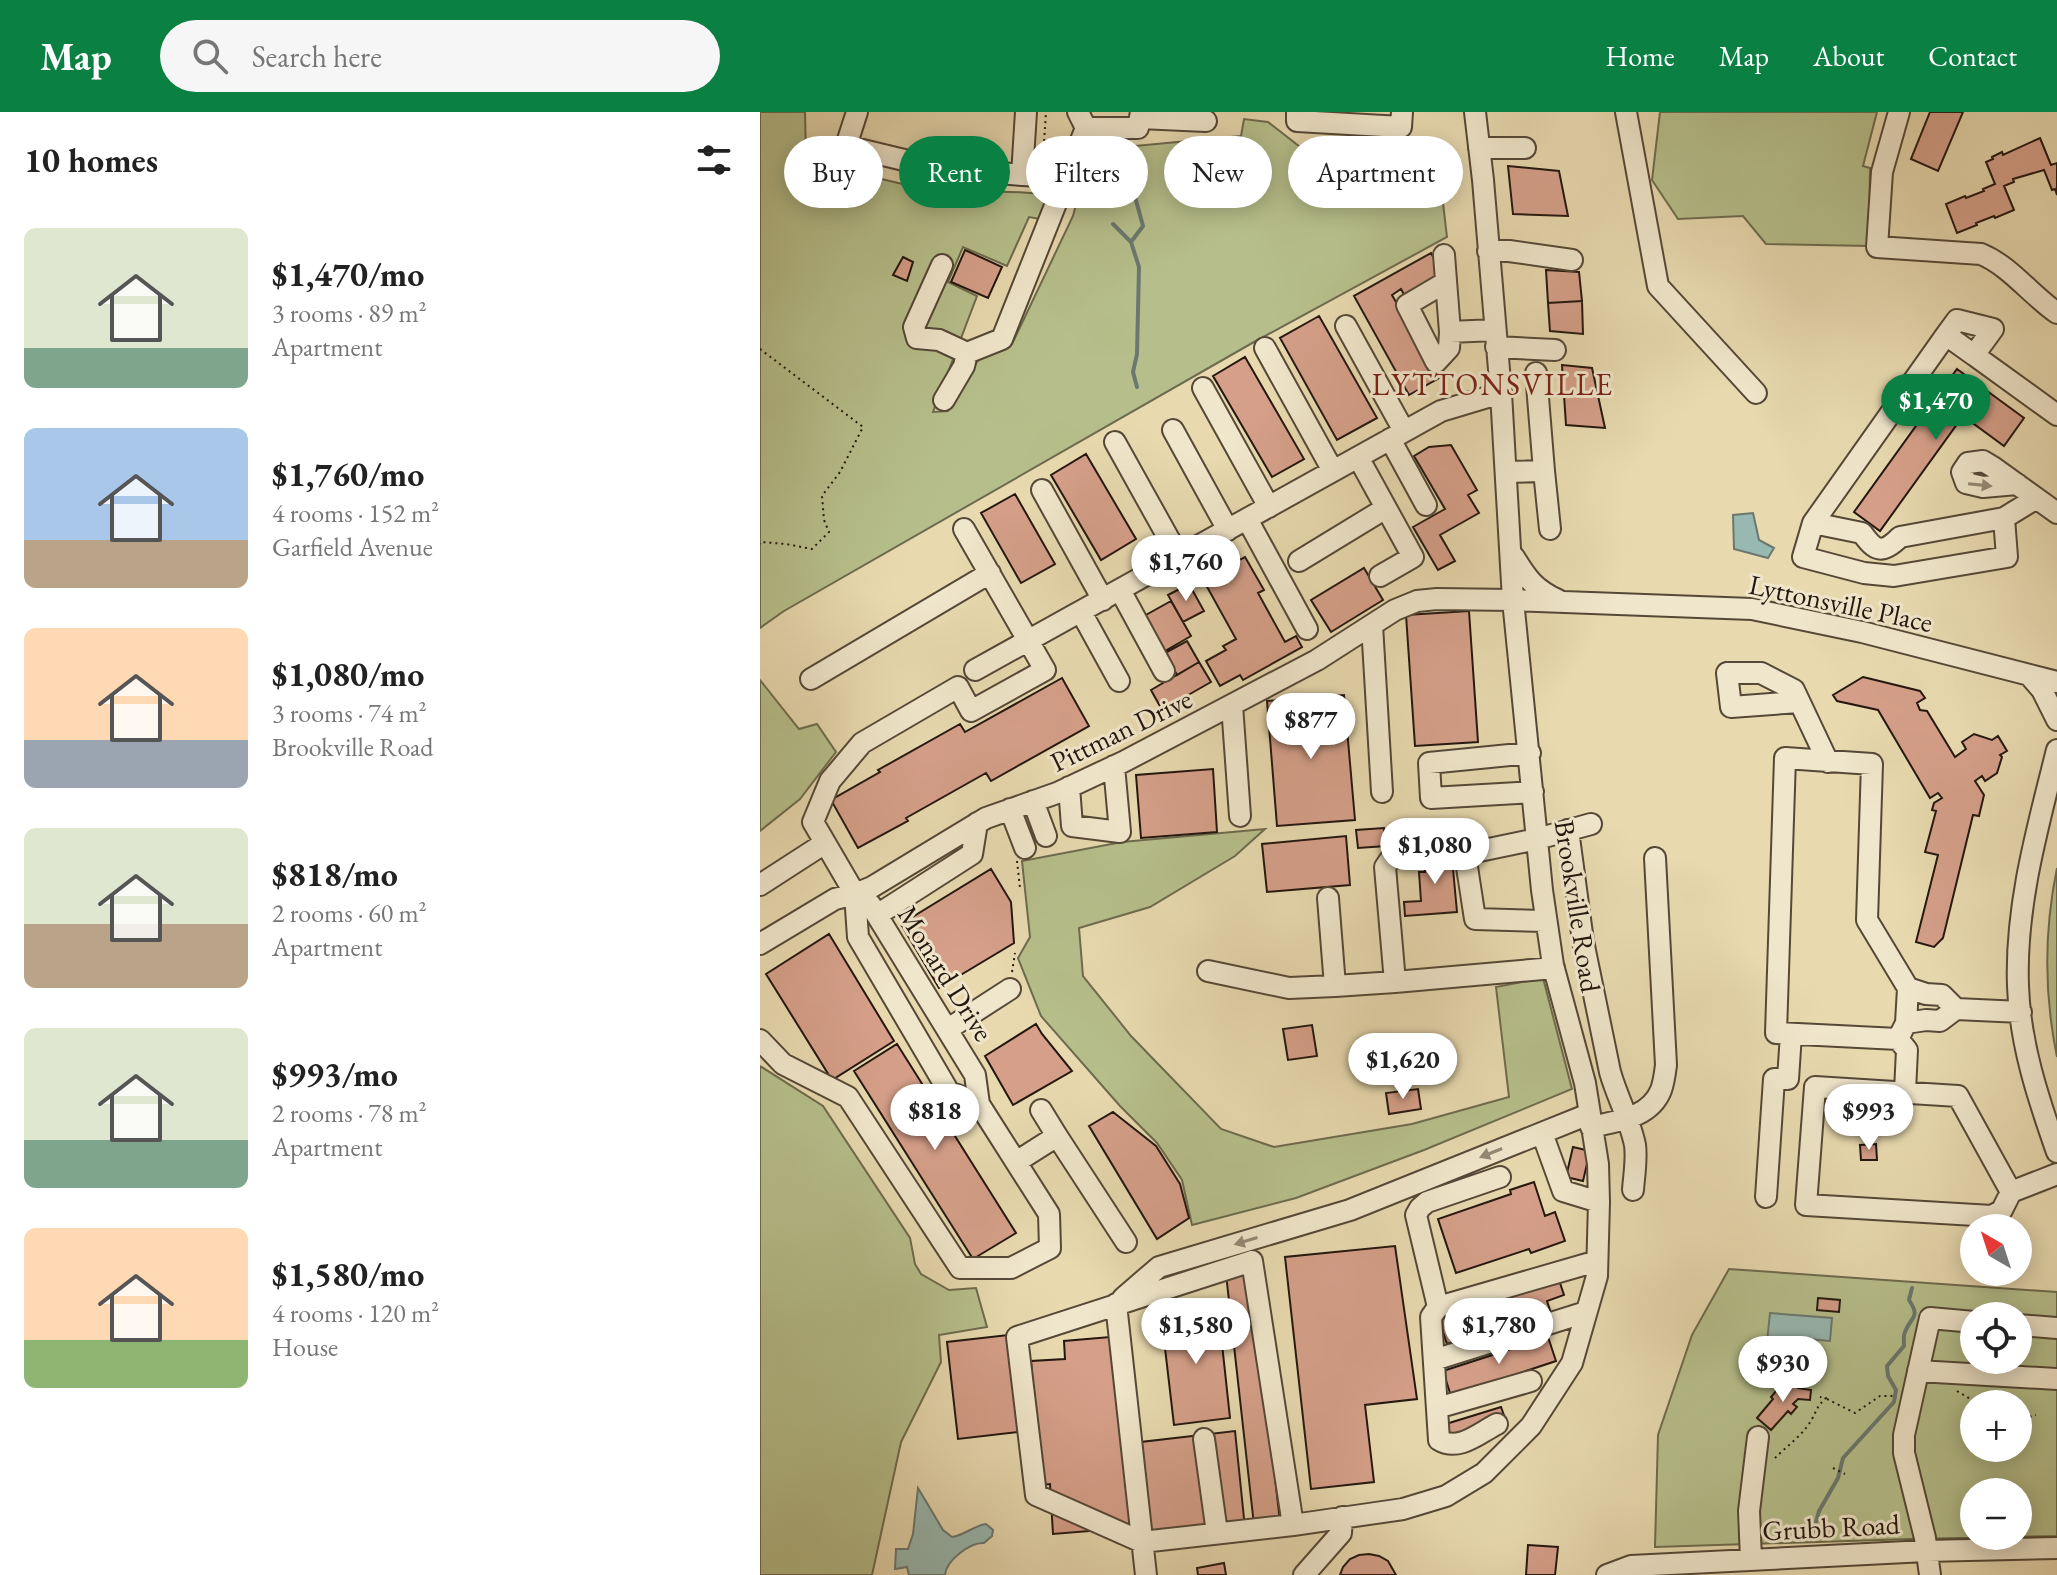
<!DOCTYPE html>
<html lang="en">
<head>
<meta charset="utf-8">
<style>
  :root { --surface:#fff; --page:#f6f6f6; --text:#222; --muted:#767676; --accent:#0b8043 }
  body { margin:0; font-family:"EB Garamond",serif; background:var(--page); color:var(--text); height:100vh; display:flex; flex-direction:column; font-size:30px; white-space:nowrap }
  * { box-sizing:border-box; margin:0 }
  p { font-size:26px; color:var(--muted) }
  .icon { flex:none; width:44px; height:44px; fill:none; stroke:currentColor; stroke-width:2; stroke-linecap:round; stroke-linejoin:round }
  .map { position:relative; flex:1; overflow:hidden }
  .panel { display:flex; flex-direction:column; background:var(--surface); width:760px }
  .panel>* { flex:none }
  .banner { position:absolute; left:24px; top:24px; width:760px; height:72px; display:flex; gap:16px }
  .needle { width:52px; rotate:321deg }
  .fabs { position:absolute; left:1200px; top:1102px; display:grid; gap:16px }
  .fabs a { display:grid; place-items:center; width:72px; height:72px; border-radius:50%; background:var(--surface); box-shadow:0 4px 20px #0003; font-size:40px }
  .price { position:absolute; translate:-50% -68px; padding:0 18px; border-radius:28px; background:#fff; color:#222; font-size:26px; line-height:52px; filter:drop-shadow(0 2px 4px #0008) }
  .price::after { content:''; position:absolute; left:50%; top:48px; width:24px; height:18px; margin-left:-12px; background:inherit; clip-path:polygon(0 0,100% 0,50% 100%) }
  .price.selected { background:var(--accent); color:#fff }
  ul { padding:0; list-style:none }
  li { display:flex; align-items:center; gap:24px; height:200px; padding:0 24px }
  li span { display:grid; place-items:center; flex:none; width:224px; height:160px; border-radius:12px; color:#555 }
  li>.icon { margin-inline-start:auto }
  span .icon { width:96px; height:96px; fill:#fffc; stroke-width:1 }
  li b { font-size:34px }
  h2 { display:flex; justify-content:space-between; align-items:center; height:96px; padding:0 24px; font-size:34px }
  .tag { padding:0 28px; border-radius:36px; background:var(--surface); box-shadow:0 4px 20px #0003; font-size:28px; line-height:72px }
  .tag.selected { background:var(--accent); color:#fff }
  header { display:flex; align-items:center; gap:48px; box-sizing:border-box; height:112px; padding:0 40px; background:var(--accent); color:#fff }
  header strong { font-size:38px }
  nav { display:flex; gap:44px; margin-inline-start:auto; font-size:28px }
  .search { width:560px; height:72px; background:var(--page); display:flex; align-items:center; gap:20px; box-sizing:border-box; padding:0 28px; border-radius:44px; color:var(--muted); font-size:30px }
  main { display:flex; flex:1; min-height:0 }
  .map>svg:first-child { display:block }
</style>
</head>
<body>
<header>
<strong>Map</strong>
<div class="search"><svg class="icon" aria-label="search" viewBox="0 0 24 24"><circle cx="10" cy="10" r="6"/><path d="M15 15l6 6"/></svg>Search here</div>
<nav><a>Home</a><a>Map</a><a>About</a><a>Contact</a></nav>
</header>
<main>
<section class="panel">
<h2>10 homes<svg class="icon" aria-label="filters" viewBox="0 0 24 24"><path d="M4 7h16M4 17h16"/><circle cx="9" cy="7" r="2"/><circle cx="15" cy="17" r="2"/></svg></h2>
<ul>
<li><span style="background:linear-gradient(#dfe7d0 75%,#7fa58c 0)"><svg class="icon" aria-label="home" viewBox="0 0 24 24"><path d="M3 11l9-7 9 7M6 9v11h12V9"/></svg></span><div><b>$1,470/mo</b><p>3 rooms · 89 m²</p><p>Apartment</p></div></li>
<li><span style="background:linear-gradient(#a9c7e8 70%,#b9a48a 0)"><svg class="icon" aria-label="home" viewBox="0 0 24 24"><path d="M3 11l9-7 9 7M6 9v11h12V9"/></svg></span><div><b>$1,760/mo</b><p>4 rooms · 152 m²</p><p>Garfield Avenue</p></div></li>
<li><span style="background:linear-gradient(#ffd9b3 70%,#9aa5b1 0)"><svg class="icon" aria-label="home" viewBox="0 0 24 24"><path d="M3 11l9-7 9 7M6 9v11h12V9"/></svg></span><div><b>$1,080/mo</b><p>3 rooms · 74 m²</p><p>Brookville Road</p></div></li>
<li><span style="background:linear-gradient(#dfe7d0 60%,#b9a48a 0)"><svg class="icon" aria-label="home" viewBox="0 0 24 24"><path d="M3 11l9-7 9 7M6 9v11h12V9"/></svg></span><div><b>$818/mo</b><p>2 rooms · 60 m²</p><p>Apartment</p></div></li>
<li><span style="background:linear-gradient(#dfe7d0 70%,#7fa58c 0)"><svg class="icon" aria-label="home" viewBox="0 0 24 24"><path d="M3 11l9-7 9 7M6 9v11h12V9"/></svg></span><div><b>$993/mo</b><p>2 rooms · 78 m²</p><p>Apartment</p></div></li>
<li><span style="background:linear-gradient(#ffd9b3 70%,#8fb573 0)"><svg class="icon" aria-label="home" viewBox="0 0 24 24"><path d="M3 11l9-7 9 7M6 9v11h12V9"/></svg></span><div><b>$1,580/mo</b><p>4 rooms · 120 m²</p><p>House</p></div></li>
</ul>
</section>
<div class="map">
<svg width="1297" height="1463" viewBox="0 0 1297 1463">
  <rect width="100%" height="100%" fill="#e8d9af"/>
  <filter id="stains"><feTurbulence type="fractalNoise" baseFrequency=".0025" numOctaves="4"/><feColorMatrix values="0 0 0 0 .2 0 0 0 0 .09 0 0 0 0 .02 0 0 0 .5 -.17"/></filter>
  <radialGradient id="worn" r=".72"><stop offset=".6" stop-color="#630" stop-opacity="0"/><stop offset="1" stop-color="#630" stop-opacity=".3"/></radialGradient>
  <path fill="#b6bf8b" stroke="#6d6b4d" stroke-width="2" fill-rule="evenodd" d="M0 0H45L46 43C85 56 124 70 165 76 208 82 252 76 294 84L286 108 269 105 247 154 203 135 188 170 217 184 173 300 188 299 221 243 252 232 313 104 328 46 375 34 481 24 484 7 508 10 544 38 663 36 678 49 687 125 494 230 24 499 0 516Z
    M900 0H1117L1103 54 1110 56 1109 134 1006 132 983 104 918 107 892 68Z
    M0 568 39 617 57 612 76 640 40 687 0 719Z
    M505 717 475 744 390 795 319 816 323 864 371 924 461 1017 514 1035 652 1012 749 985 736 875 783 866 812 977 664 1038 536 1086 432 1113 422 1068 397 1031 360 994 281 904 258 846 270 825 262 749 362 730Z
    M1297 756V945C1284 882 1284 819 1297 756Z
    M0 954 63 994 150 1126 155 1152 161 1162 189 1178 216 1176 227 1215 179 1223 181 1250 141 1330 112 1463H0Z
    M969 1157 1297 1180V1424L1151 1427 895 1435 898 1323 932 1223ZM1214 1204H1258V1248H1214ZM1214 1292H1258V1336H1214ZM1214 1380H1258V1424H1214Z"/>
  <path fill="#98b9b1" stroke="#6a7870" stroke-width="2" d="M993 401 999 428 1014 436 1008 446 974 437 973 403Z
    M1010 1201 1072 1206 1070 1229 1048 1227 1045 1256 989 1250 992 1230H1007Z
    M158 1376 183 1418 192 1425C205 1423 213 1414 226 1412L233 1418 232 1424 224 1431C211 1430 186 1448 185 1463H149L147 1455 135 1457 136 1437H148L153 1422Z"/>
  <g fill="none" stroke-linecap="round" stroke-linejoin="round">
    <path stroke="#6a7870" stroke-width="4" d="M353 112 371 130 379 155 377 242 373 260 377 275
      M371 130 383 114 374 81 377 66
      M1054 1418 1059 1399 1078 1366 1083 1346 1134 1290 1136 1278 1128 1264 1127 1254 1144 1234C1144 1229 1143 1224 1145 1220 1151 1204 1161 1206 1149 1188L1152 1176"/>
  </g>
  <path fill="#d59f89" stroke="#24170f" stroke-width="2" d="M1170 0H1203L1178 59 1151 47Z
    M1280 26 1291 53 1297 51V83L1295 77 1292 78 1284 58 1253 67 1254 70 1244 74 1254 98 1235 106 1234 104 1216 111 1217 113 1197 121 1186 92 1205 84 1206 86 1224 79 1223 77 1235 72 1226 50 1233 47 1232 45 1242 40 1243 43Z
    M748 54 799 59 808 104 753 102Z
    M205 138 242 155 228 186 191 170Z
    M671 141 685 166 647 188 641 177 632 183 679 266 649 283 594 184Z
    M143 145 153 150 147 169 133 163Z
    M786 158 819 160 822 189 788 191Z
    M822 189 823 222 790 219 788 191Z
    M559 204 617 306 577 328 520 226Z
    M485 245 544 347 512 365 453 264Z
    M802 253 832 256 845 316 806 313Z
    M1197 257 1264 306 1244 334 1203 304 1120 419 1094 400Z
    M691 333 717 378 708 383 719 401 680 423 695 449 678 458 653 415 685 397 654 344 669 335Z
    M326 342 376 427 341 448 291 363Z
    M255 382 295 452 261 471 221 401Z
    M485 445 504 478 498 481 525 530 536 524 542 535 483 568 480 563 460 574 446 549 466 538 463 534 476 527 441 464 443 458 458 446 464 456Z
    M604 456 623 488 571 520 551 488Z
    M429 472 444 499 423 510 408 483Z
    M411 489 431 524 405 539 384 504Z
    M709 499 718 630 655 634 646 503Z
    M427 529 439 550 417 563 405 541Z
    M439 550 451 570 402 598 391 578Z
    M1103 565 1160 579 1165 586 1157 591 1160 598 1167 599 1195 645 1206 637 1202 630 1214 622 1232 628 1238 624 1247 639 1240 643 1242 645 1237 661 1225 669 1222 664 1215 669 1224 683 1219 704 1213 703 1183 826 1174 835 1156 830 1178 743 1165 740 1176 699 1172 698 1174 691 1182 686 1178 681 1170 686 1118 598 1077 589 1073 583Z
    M302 566 329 614 231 669 226 661 146 706 148 709 98 736 71 688 120 660 118 658 200 612 205 620Z
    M584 583 595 708 517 714 507 589Z
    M453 657 457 720 381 726 376 663Z
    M624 716 626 734 598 736 596 718Z
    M586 724 590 773 507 780 502 732Z
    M686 734 688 757H693L697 800 645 804 644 790 661 789 659 760H665L663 736Z
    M231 757 251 790 254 831 179 876 141 812Z
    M69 822 134 929 72 968 6 862Z
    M276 912 282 922 312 959 253 993 225 944Z
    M552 913 557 944 528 948 523 917Z
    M137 932 256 1121 213 1147 94 959Z
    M658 977 661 997 629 1002 626 981Z
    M353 1000 396 1034 420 1072 429 1106 397 1127 329 1014Z
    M1116 1032 1117 1048H1101L1100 1033Z
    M813 1035 830 1039 823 1069 806 1065Z
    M774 1070 785 1104 795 1100 805 1129 771 1141 769 1137 696 1161 678 1107 751 1082 750 1078Z
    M635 1134 657 1287 605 1293 614 1370 551 1377 525 1145Z
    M492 1159 520 1410 494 1413 466 1162Z
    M799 1168 804 1183 787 1189 790 1198 687 1232 679 1208Z
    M1058 1186 1080 1188 1079 1200 1057 1198Z
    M458 1195 470 1306 414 1313 401 1202Z
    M257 1222 267 1319 198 1327 187 1230Z
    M350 1225 378 1415 293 1422 290 1372 281 1373 271 1249 305 1247 304 1229Z
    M788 1225 796 1249 691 1284 683 1259Z
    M1030 1269 1038 1276 1051 1278 1050 1288 1038 1287 1033 1292 1037 1295 1031 1302 1028 1299 1011 1318 997 1306 1013 1287 1011 1285 1017 1278 1021 1280Z
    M741 1295 745 1306 690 1323 686 1312Z
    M475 1319 485 1416 392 1426 381 1330Z
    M768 1433 798 1435 795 1463H766Z
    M609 1442 619 1444 628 1449 636 1463H580L583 1455 590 1447 599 1443Z
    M464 1451 466 1463H438L437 1456Z"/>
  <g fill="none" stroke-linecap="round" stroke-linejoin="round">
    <defs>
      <path id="minor" d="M97 0 86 34 173 55 262 63 266 0
        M537 0V9L641 15 642 0
        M866 0 898 174 996 281
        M1139 0 1122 60 1117 135 1221 142C1250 154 1271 183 1297 201
        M380 6 446 9
        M326 16H378L381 0
        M719 36H765
        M262 63 307 65
        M728 139H749L812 148
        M684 143 690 220 735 218
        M182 153 154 215 157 226 179 228 207 241 242 227 326 16 318 0
        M686 170 647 193 676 250 689 236 690 220
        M586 214 644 319
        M736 235 795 238
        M505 236 573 359
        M1214 243 1297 303
        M443 276 509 395
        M184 288 204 254 207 241
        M413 318 468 418
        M630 327 666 393
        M355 330 419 445
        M598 345 653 445 620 464
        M784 359 790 417
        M746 360 784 359 776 261
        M1257 372 1223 375 1206 371 1202 360 1208 351 1223 349 1233 355 1297 401
        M282 378 343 488
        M1244 406 1140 425C1122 443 1115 439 1102 421L1053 411 1043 445 1104 461 1134 464 1247 445 1244 406 1275 387
        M487 407 547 517
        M1053 411 1186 223 1197 208 1233 217 1214 243 1186 223
        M204 417 285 558 211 599 198 575 102 631 70 669 53 710 95 782 98 825 189 980 219 992
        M754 445C767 466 774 477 798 488
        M539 449 626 396
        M360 478 404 559
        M321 500 359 569
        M612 513 622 680
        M215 558 681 299 741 281
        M1269 563 1282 578 1297 608
        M51 567 230 461
        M1039 590 971 595 967 561H1001L1034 578 1068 650
        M472 593 480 704
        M1297 638C1278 714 1255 794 1258 874 1260 932 1278 986 1297 1040
        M770 641 669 651 671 686 773 680
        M1025 646 1112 652 1107 808 1148 876 1146 911 1138 927 1016 921Z
        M309 675 312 714 360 720 354 654
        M273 689 286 724
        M250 697 265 736
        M808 718 823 829 850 960C857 985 870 1008 875 1033 877 1047 874 1064 873 1078
        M705 742 683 725 643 729 625 755 635 870 794 856
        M0 773 65 731
        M568 786 575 874 635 870
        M117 803 212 742 217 711
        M786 809 715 807 705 742 777 727 831 712
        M0 832 75 787 95 782 112 775 226 706 297 681 363 650 557 548 635 498 657 489 677 487 753 488 992 497 1102 520 1297 570
        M448 859 529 876 575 874
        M1148 876 1166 882 1182 883 1196 897
        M1146 911 1166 908 1180 909 1196 897 1261 900
        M188 917 250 877
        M1138 927 1147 938 1145 979
        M0 928 23 952 88 985 200 1156H251L290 1136 289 1102 219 992 215 963 110 792 95 782
        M1055 975 1198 984 1251 1080 1242 1098 1232 1104 1046 1093Z
        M281 998 297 1024
        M831 1015C857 1009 890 1006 901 978 904 970 905 961 906 953L895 746
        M782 1021 803 1079 839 1090
        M256 1050 297 1024 366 1130
        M740 1065 667 1090 660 1096 656 1103 678 1195 837 1149
        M1251 1080 1297 1062
        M1006 1085 1014 967H1028L1031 922
        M363 1186 399 1155 590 1098 829 1002
        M356 1192 386 1463
        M678 1195 671 1205 679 1328C699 1340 719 1321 737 1312
        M1258 1213 1297 1216
        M674 1248 826 1200
        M1158 1259 1297 1267
        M677 1296 771 1269
        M444 1327 457 1421
        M533 1413 492 1149 257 1225 276 1383 382 1430 533 1413 643 1397 686 1384 724 1361 771 1314 812 1251 837 1164 839 1090 838 1052 825 971 793 853 782 778 753 488 741 281 723 68 715 0
        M991 1447 989 1399 998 1325
        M544 1463 581 1421 582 1405
        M847 1463 871 1454 1166 1439 1297 1436
        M1170 1463 1165 1426 1144 1341V1323L1170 1206 1214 1210"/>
    </defs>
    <use href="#minor" stroke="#554837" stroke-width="24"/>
    <path stroke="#24170f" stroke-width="2" stroke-dasharray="2 4" stroke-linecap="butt" d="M283 47 286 0
      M0 237 103 315 80 360 62 384 64 408 69 420 52 437 26 432 1 430 0 432
      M257 749 260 776
      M252 860 255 841
      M1197 1279 1219 1292
      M1067 1287 1095 1301 1120 1284H1136
      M1258 1308 1276 1303
      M1015 1346C1027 1334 1044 1322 1052 1307 1057 1298 1057 1294 1066 1286L1060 1285
      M1073 1356 1085 1362"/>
    <use href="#minor" stroke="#f0e6cb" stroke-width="20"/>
  </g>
  <defs><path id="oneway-solid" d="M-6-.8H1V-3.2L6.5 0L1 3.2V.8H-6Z" transform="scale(2)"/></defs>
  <g fill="#948976">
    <use href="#oneway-solid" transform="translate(1220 373) rotate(6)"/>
    <use href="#oneway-solid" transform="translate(731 1041) rotate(158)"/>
    <use href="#oneway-solid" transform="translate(486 1129) rotate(163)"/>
  </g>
  <g text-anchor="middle" stroke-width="6" stroke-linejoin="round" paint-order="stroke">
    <g font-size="28" fill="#24170f" stroke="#f0e6cb">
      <text transform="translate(1081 491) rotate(12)" y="10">Lyttonsville Place</text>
      <text transform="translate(361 618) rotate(-26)" y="10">Pittman Drive</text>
      <text transform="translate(818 794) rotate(81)" y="10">Brookville Road</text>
      <text transform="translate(186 861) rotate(58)" y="10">Monard Drive</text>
      <text transform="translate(1071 1415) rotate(-3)" y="10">Grubb Road</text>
    </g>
    <g font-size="30" letter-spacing="2" fill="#7a1f14" stroke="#f0e6cb">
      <text x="733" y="283">LYTTONSVILLE</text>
    </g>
  </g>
  <rect width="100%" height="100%" filter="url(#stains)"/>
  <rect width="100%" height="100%" fill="url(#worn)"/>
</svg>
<div class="fabs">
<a><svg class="needle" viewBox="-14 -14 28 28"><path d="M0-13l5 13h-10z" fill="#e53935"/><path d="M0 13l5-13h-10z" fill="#767676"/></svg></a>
<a><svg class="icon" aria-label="locate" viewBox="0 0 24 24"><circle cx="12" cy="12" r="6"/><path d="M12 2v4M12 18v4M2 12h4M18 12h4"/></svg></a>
<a>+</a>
<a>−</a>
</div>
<b class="price selected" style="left:1176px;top:330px">$1,470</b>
<b class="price" style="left:426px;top:491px">$1,760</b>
<b class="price" style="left:551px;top:649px">$877</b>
<b class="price" style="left:675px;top:774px">$1,080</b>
<b class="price" style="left:643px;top:989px">$1,620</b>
<b class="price" style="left:175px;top:1040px">$818</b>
<b class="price" style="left:1109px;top:1040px">$993</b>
<b class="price" style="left:436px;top:1254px">$1,580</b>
<b class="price" style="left:739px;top:1254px">$1,780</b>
<b class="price" style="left:1023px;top:1292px">$930</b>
<div class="banner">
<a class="tag">Buy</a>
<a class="tag selected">Rent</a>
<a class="tag">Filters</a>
<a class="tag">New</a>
<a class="tag">Apartment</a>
</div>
</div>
</main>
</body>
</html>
